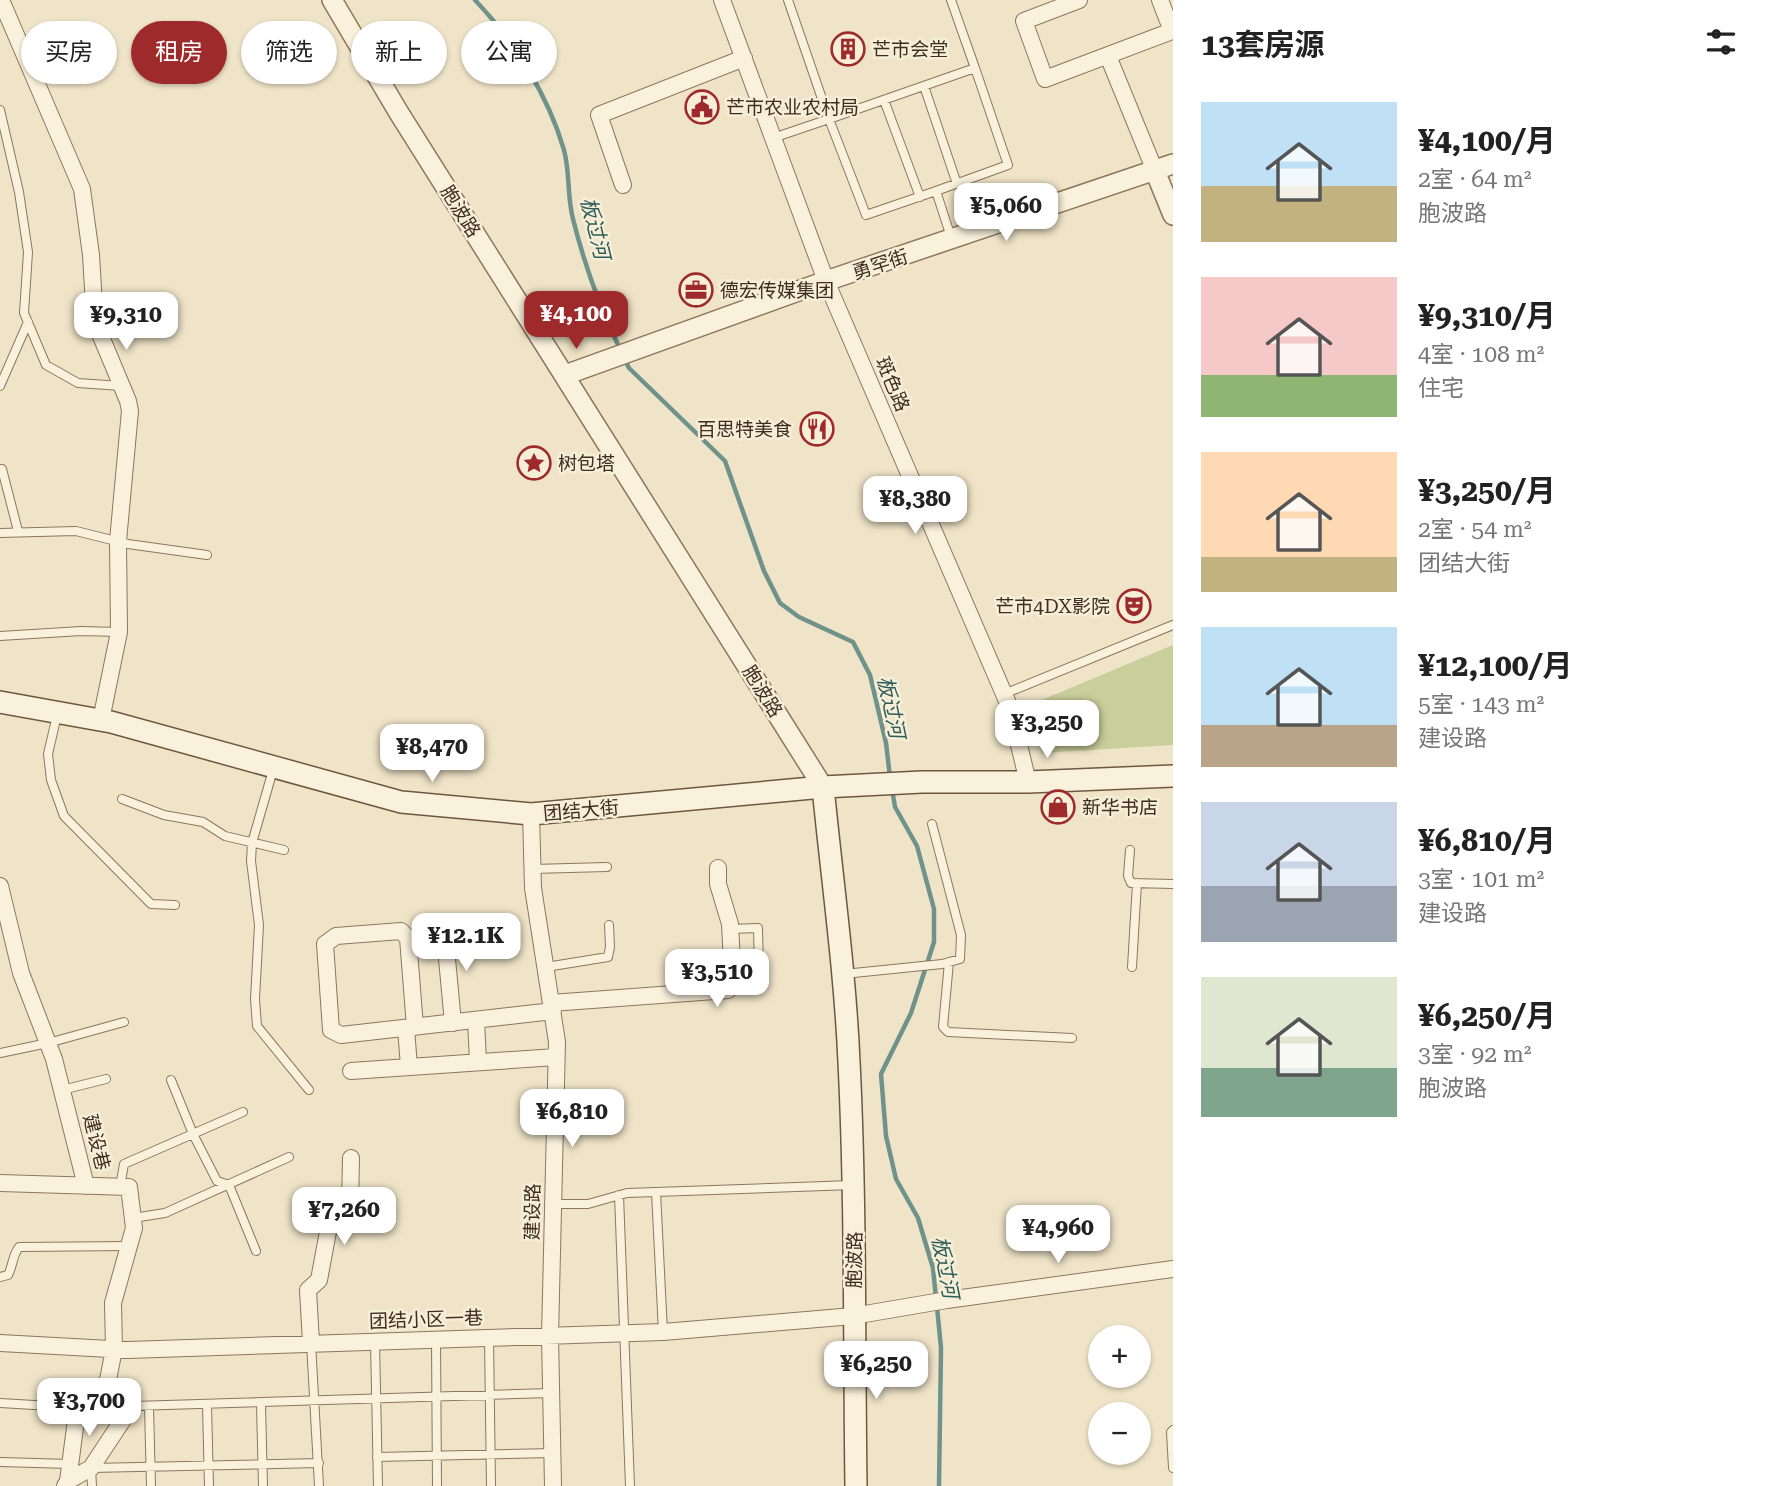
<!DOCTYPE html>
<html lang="zh">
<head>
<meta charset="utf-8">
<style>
  :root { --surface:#fff; --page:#f6f6f6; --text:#222; --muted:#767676; --accent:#9e2a2b }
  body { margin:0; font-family:"Roboto Serif","Noto Sans SC",serif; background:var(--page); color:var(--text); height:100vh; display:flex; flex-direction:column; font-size:26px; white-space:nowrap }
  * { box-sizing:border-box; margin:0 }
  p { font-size:23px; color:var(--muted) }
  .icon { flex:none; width:38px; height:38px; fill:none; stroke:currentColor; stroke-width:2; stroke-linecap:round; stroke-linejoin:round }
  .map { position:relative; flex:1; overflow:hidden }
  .side { display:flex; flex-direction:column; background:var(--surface); width:595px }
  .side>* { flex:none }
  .top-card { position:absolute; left:21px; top:21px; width:665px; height:63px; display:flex; gap:14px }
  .buttons { position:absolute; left:1088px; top:1325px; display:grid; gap:14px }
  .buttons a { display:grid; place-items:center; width:63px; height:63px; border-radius:50%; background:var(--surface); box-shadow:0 2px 5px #0004; font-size:35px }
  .price { position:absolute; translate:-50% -60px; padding:0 16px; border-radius:14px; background:#fff; color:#222; font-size:23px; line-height:46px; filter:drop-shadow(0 2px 4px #0008) }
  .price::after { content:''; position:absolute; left:50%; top:42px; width:21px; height:16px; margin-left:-10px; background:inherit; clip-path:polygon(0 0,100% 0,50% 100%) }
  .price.selected { background:var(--accent); color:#fff }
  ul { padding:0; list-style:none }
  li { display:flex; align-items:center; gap:21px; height:175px; padding:0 28px }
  li span { display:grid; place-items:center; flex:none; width:196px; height:140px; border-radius:0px; color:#555 }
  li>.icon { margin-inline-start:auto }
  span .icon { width:84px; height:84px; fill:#fffc; stroke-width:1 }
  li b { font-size:30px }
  h2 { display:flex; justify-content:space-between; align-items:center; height:84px; padding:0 28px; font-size:30px }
  .tag { padding:0 24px; border-radius:32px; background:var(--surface); box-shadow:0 2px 5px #0004; font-size:24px; line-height:63px }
  .tag.selected { background:var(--accent); color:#fff }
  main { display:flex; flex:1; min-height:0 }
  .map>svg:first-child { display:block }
</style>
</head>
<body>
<main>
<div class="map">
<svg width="1173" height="1486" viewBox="0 0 1173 1486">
  <rect width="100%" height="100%" fill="#f0e4c8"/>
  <path fill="#c9cf9b" d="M1173 645V745L1042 753 1025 707Z"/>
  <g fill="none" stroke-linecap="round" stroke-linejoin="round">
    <path stroke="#6f938a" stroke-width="4.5" d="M475 0C514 41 548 95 564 150 570 172 567 196 573 219 584 263 600 308 620 349
      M625 360 629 368 725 461 764 571 780 603 799 617 853 642 870 675 886 743 890 777
      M892 789 895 807 917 846 934 909V942L911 1013 881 1074 886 1136 896 1179 918 1218 933 1268 936 1298
      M937 1307 941 1348 939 1486"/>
    <defs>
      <path id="service" d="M951 0 975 68
        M924 86 957 184
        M884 100 920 197
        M0 110 19 192 28 252 24 313 46 365 78 383 121 386
        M773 138 829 119 788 0
        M936 191 866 215 829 119 975 68 1008 165 936 191 951 237
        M0 386 28 322
        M0 469H2L18 531
        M0 533 76 531 128 544 207 555
        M0 636 81 631 119 632
        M1004 694 1173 625
        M57 715 48 754 51 780 64 816 151 904 175 905
        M273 770 252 843 251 861 259 925 255 999 257 1026 309 1090
        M122 799 164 815 203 822 225 836 284 850
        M1130 850 1128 876 1131 883 1173 884
        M532 869 607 867
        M730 929 758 928 759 970
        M674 957 732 954
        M949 962 943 1027 948 1032 1072 1038
        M546 967 608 957 610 947 609 925
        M1132 967 1137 883
        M844 974 942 964 960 959 961 935 932 824
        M0 1053 48 1043 124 1022
        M171 1080 193 1134 217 1181 229 1185 256 1251
        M62 1090 106 1079
        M120 1187 124 1164 243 1112
        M656 1192 663 1332
        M619 1195 630 1486
        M553 1204H588L627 1193 852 1185
        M133 1218 165 1213 289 1157
        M0 1277 8 1275C13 1266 12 1256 19 1247L129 1246
        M489 1337 491 1486
        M436 1339 437 1486
        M375 1342 378 1486
        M311 1343 319 1486
        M0 1403 85 1408
        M261 1404 263 1486
        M207 1405 209 1486
        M149 1406 151 1486
        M126 1415 134 1406 551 1393
        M1173 1430 1171 1432 1173 1468
        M377 1457 552 1453
        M0 1462 70 1464
        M92 1486 91 1468 319 1463"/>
      <path id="minor" d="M1 0 82 189 91 255 95 322 128 401 130 411 118 541 119 632 101 720
        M722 0 826 281 1010 708 1028 782
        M1079 0 1024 21 1045 79 1172 31 1160 0
        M1108 56 1155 171
        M623 185 599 115 744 58
        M531 814 533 888 557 1042 550 1336 553 1486
        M0 886 21 973 54 1059 86 1186
        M444 927 453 1023
        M551 1003 728 990 733 982 730 924 718 884V868
        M476 1020 478 1062
        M415 1027 408 938 401 931 336 936 325 944 331 1030 341 1035 553 1011
        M406 1028 409 1067
        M351 1071 556 1057
        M0 1183 129 1187 134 1228 113 1303 114 1349 108 1380 76 1420 68 1481 65 1486
        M0 1343 128 1350 663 1332 853 1316 947 1300 1173 1269
        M311 1343 308 1290 319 1280 332 1210 350 1205 351 1158
        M68 1481 91 1468 126 1415"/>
      <path id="tertiary" d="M332 0 399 113 823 787
        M1155 171 1173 215
        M565 375 826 281 1173 164"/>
      <path id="secondary" d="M0 702 111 722 401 802 531 814 823 787 922 782H1028L1173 776
        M823 787C832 879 845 970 849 1062 856 1203 854 1345 856 1486"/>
    </defs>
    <use href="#service" stroke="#8d765c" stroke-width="10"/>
    <use href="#minor" stroke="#8d765c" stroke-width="18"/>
    <use href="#tertiary" stroke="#8d765c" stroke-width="22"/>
    <use href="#secondary" stroke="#6f573f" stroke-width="24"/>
    <use href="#service" stroke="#faf1dc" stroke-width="8"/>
    <use href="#minor" stroke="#faf1dc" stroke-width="16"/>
    <use href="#tertiary" stroke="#faf1dc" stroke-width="19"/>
    <use href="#secondary" stroke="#faf1dc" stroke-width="21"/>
  </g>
  <defs>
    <symbol id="building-ring" viewBox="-11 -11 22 22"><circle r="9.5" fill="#f7eed8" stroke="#9e2a2b" stroke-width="1.5"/><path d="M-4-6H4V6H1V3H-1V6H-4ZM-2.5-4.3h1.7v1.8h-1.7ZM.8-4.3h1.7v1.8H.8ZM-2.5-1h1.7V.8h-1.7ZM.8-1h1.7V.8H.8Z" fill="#9e2a2b"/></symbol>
    <symbol id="civic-ring" viewBox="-11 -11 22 22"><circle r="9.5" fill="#f7eed8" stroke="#9e2a2b" stroke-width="1.5"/><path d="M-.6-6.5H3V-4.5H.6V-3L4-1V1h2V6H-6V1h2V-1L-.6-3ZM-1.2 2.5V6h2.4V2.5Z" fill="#9e2a2b"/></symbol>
    <symbol id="office-ring" viewBox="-11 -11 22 22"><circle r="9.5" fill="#f7eed8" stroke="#9e2a2b" stroke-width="1.5"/><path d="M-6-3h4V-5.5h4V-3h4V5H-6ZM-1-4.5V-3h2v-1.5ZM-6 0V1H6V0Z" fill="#9e2a2b"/></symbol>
    <symbol id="restaurant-ring" viewBox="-11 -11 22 22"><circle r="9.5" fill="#f7eed8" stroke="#9e2a2b" stroke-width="1.5"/><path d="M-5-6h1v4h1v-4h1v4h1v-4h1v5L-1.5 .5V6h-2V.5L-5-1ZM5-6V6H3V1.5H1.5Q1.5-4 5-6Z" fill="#9e2a2b"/></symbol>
    <symbol id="sight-ring" viewBox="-11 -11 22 22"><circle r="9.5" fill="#f7eed8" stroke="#9e2a2b" stroke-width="1.5"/><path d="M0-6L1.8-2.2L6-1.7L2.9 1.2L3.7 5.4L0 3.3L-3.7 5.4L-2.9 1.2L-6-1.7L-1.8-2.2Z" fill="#9e2a2b"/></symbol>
    <symbol id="theatre-ring" viewBox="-11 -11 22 22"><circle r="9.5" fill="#f7eed8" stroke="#9e2a2b" stroke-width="1.5"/><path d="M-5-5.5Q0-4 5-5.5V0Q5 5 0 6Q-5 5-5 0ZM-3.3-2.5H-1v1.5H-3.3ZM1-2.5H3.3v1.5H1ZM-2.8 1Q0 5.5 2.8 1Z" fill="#9e2a2b"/></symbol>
    <symbol id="shop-ring" viewBox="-11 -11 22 22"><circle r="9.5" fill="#f7eed8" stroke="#9e2a2b" stroke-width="1.5"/><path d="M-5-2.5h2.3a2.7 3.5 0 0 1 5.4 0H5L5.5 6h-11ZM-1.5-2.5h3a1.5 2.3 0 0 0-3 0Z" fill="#9e2a2b"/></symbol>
  </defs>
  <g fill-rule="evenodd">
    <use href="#building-ring" x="829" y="30" width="38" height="38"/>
    <use href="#civic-ring" x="683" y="88" width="38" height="38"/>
    <use href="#office-ring" x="677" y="271" width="38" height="38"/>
    <use href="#restaurant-ring" x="798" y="410" width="38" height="38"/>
    <use href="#sight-ring" x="515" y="444" width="38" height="38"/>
    <use href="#theatre-ring" x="1115" y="587" width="38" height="38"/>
    <use href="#shop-ring" x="1039" y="788" width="38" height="38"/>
  </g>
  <g text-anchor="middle" stroke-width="5" stroke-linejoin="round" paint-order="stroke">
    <g font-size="19" fill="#3d2e20" stroke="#f7eed8" text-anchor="start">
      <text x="872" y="56">芒市会堂</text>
      <text x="726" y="114">芒市农业农村局</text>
      <text x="720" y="297">德宏传媒集团</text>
      <text x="792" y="436" text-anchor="end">百思特美食</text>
      <text x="558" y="470">树包塔</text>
      <text x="1110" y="613" text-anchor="end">芒市4DX影院</text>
      <text x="1082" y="814">新华书店</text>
    </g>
    <g font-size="19" fill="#3d2e20" stroke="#f7eed8">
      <text transform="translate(461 211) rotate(58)" y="7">胞波路</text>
      <text transform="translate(880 264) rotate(-18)" y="7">勇罕街</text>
      <text transform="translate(893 384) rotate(67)" y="7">斑色路</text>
      <text transform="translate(763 691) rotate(58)" y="7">胞波路</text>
      <text transform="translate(581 810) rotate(-5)" y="7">团结大街</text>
      <text transform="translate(97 1142) rotate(76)" y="7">建设巷</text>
      <text transform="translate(532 1212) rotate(-89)" y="7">建设路</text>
      <text transform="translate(854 1260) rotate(-89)" y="7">胞波路</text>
      <text transform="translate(426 1319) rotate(-2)" y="7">团结小区一巷</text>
    </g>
    <g font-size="21" font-style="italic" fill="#2f5d5a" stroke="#f7eed8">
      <text transform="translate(595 228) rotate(76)" y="7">板过河</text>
      <text transform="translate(891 707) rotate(78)" y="7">板过河</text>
      <text transform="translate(945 1267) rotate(79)" y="7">板过河</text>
    </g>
  </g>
</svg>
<div class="buttons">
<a>+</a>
<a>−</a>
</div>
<b class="price" style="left:1006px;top:243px">¥5,060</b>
<b class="price selected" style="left:576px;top:351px">¥4,100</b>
<b class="price" style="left:126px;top:352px">¥9,310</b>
<b class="price" style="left:915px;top:536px">¥8,380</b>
<b class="price" style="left:1047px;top:760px">¥3,250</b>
<b class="price" style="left:432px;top:784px">¥8,470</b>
<b class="price" style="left:466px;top:973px">¥12.1K</b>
<b class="price" style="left:717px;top:1009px">¥3,510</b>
<b class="price" style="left:572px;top:1149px">¥6,810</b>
<b class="price" style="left:344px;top:1247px">¥7,260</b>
<b class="price" style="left:1058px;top:1265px">¥4,960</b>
<b class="price" style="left:876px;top:1401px">¥6,250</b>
<b class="price" style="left:89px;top:1438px">¥3,700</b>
<div class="top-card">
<a class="tag">买房</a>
<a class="tag selected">租房</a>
<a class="tag">筛选</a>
<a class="tag">新上</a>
<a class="tag">公寓</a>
</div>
</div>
<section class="side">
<h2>13套房源<svg class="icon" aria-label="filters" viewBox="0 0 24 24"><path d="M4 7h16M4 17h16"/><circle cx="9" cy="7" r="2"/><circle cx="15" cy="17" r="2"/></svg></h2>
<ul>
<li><span style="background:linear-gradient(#bfe0f5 60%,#c2b280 0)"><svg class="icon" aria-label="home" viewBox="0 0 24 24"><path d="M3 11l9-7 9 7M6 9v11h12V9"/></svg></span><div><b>¥4,100/月</b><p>2室 · 64 m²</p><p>胞波路</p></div></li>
<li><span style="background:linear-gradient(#f6c9c9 70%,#8fb573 0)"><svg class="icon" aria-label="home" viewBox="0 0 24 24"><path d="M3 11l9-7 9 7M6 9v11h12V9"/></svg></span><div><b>¥9,310/月</b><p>4室 · 108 m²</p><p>住宅</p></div></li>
<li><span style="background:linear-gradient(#ffd9b3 75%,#c2b280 0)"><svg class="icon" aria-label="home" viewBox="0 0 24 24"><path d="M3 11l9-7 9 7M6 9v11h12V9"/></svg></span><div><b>¥3,250/月</b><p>2室 · 54 m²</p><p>团结大街</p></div></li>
<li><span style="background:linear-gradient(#bfe0f5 70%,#b9a48a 0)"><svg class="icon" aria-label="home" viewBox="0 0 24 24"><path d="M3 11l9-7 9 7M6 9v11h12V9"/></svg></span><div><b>¥12,100/月</b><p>5室 · 143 m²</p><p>建设路</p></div></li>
<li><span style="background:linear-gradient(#c9d6e8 60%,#9aa5b1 0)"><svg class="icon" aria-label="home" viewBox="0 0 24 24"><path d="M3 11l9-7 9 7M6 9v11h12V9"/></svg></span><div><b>¥6,810/月</b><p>3室 · 101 m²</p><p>建设路</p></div></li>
<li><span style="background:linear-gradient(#dfe7d0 65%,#7fa58c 0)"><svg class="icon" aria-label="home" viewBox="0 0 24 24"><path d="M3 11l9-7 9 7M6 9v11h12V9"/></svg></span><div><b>¥6,250/月</b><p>3室 · 92 m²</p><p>胞波路</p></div></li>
</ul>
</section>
</main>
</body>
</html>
